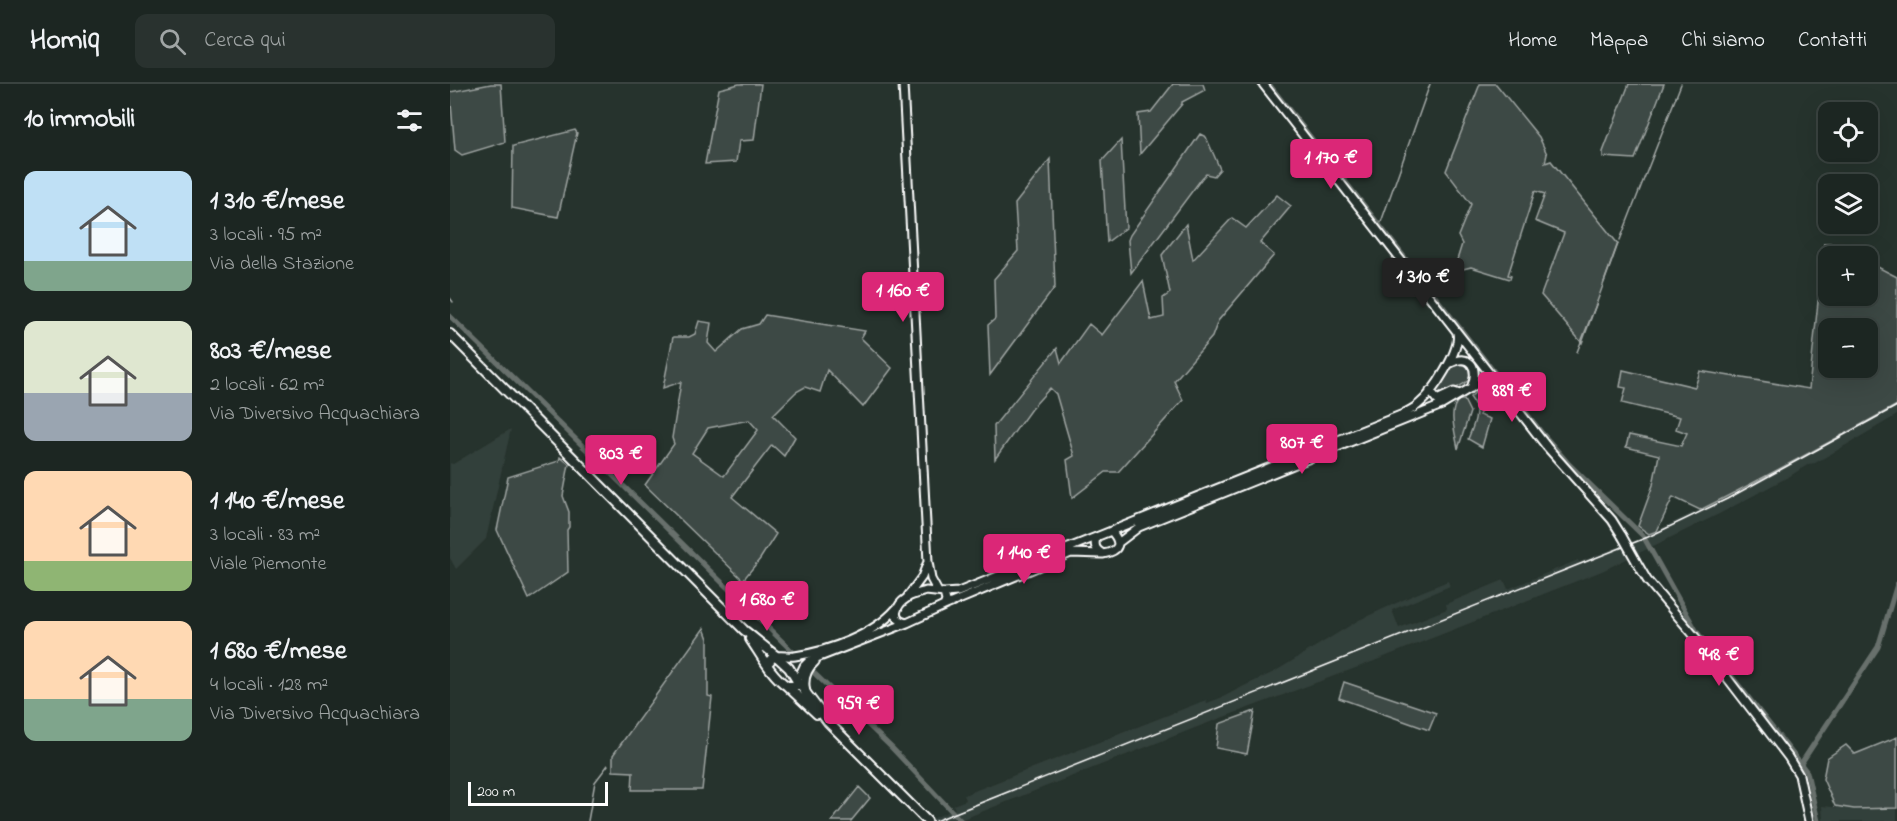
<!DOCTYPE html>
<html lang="it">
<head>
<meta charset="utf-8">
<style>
  :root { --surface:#1c2622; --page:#29322f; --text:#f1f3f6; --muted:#a0a5a5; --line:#3a4340; --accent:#db2777 }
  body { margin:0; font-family:"Indie Flower",sans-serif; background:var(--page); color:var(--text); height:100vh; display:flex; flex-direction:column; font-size:22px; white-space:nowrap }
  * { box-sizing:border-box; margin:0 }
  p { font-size:20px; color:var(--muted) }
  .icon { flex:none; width:33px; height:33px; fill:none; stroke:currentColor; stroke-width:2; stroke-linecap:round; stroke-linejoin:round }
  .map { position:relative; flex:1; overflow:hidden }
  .panel { display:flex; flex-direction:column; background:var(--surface); width:450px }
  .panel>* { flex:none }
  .tools { position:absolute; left:1368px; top:18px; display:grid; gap:12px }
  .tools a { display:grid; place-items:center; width:60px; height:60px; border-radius:12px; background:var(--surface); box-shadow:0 6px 24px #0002,0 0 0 2px var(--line); font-size:30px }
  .scale { position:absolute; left:18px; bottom:15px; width:140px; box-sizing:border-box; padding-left:6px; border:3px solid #fff; border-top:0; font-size:16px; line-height:21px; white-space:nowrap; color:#fff; -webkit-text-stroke:4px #26332d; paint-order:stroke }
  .price { position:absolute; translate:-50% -51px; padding:0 14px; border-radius:6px; background:var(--accent); color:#fff; font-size:20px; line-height:39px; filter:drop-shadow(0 2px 3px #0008) }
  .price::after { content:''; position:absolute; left:50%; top:36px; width:18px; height:14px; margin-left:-9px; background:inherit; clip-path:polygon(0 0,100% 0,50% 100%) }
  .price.selected { background:#222; color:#fff }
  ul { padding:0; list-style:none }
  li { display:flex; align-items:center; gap:18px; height:150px; padding:0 24px }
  li span { display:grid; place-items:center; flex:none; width:168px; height:120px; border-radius:12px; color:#555 }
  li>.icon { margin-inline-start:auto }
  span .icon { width:72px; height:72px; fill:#fffc; stroke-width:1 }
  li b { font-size:26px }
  h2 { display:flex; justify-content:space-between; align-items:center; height:72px; padding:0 24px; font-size:26px }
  header { display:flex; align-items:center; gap:36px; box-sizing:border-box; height:84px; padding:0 30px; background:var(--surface); border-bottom:2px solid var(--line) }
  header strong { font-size:28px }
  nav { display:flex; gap:33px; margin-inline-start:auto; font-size:21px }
  .search { width:420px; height:54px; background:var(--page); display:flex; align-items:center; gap:15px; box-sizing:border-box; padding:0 21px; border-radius:12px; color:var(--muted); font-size:22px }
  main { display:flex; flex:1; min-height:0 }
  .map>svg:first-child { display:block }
</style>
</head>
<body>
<header>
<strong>Homiq</strong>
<div class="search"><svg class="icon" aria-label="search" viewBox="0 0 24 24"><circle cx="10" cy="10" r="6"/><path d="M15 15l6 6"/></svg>Cerca qui</div>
<nav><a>Home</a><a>Mappa</a><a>Chi siamo</a><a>Contatti</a></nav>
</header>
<main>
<section class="panel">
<h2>10 immobili<svg class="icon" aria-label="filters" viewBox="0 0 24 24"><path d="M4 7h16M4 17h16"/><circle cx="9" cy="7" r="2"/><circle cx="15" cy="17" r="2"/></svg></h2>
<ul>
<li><span style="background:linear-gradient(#bfe0f5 75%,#7fa58c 0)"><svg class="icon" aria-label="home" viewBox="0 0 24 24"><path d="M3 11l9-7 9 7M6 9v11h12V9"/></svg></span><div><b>1 310 €/mese</b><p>3 locali · 95 m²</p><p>Via della Stazione</p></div></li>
<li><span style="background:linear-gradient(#dfe7d0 60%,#9aa5b1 0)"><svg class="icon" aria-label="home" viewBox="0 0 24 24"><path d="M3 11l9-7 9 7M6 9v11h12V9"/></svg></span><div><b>803 €/mese</b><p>2 locali · 62 m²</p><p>Via Diversivo Acquachiara</p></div></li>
<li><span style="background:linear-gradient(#ffd9b3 75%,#8fb573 0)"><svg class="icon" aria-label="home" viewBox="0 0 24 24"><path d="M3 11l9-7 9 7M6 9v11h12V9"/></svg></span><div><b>1 140 €/mese</b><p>3 locali · 83 m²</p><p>Viale Piemonte</p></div></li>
<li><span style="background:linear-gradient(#ffd9b3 65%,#7fa58c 0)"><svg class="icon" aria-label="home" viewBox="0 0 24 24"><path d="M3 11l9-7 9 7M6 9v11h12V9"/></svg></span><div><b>1 680 €/mese</b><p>4 locali · 128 m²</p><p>Via Diversivo Acquachiara</p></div></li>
</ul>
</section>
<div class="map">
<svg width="1447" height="737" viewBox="0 0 1447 737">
  <rect width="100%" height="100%" fill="#26332d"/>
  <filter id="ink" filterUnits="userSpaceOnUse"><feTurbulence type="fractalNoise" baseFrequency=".0167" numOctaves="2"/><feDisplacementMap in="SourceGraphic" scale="12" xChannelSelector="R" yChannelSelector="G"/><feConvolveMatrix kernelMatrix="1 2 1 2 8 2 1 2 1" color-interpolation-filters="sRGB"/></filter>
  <g filter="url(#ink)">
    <path fill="#333f3a" d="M1447 321V331L1386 367 1365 379 1359 380 1340 392 1271 429 1152 487 919 579 755 640 508 737H477L505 725 503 721 516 716 514 711 756 616 757 619 773 613 794 602 824 588 909 536 966 510 998 497 1000 502 942 526 949 544 997 525 996 520 1054 496 1058 505 1128 476 1129 478 1189 455 1273 414Z
      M61 345 36 455 6 485 0 474V379L3 380Z
      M1372 722 1404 725 1447 724V737H1373Z"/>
    <path fill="#3e4944" stroke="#9ea4a2" stroke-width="1.5" fill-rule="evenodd" d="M41 0H51L55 58 12 71 5 66 0 8Z
      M289 0H311L304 56 289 57 286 78 255 80 269 5Z
      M723 0H753L755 6 732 18V20L690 70 688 30 701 28Z
      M1030 0H1046L1089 53 1097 70 1095 79 1101 77 1168 160 1132 259 1091 211 1114 149 1085 137 1095 110 1085 107 1058 191 1061 192 1060 195 1021 183 1013 185 1007 194 1002 192 1012 160 1008 152 1021 120 996 87Z
      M1179 0H1214L1185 75 1153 73V68Z
      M125 46 127 49 108 133 62 124 63 62Z
      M750 50 756 53 770 85 764 92 756 90 752 94 681 189 678 156 680 151Z
      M671 56 676 144 657 158 652 77Z
      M600 75 605 203 540 291 538 241 545 235 544 195 568 167 565 120Z
      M827 111 841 122 810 159 824 171 768 237 762 253 724 297 733 316 668 388H656L622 414 617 376 624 372 606 310 600 304 581 325 545 375 544 342 607 264 611 279 639 240 652 251 693 197 701 236 714 233 713 214 720 209 712 171 736 140 743 176 782 134 796 144Z
      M1374 159H1380L1407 172H1378V212H1418V178L1447 193V321C1382 357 1316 393 1250 426L1223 413 1207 447 1199 450 1188 442 1203 401 1209 371 1176 363 1179 351 1231 362 1237 349 1226 345 1230 333 1172 319 1176 304 1170 303 1173 286 1245 303 1250 287 1359 305ZM1378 244H1418V284H1378Z
      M315 231 415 247 411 254 442 284 413 323 377 286 370 308 355 303 346 308 323 331 345 353 334 372 322 361 282 413 326 450 310 475 293 496 195 401 224 360 222 354 231 298 213 304 223 253H239L245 250 249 237 261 239 258 259 266 268 292 245 309 240ZM299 336 308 346 274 392 242 369 258 344Z
      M1015 278 1021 283 1020 295C1010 304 1000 306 988 314L985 308 1001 283 1005 279Z
      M1035 301H1045L1029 331 1040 335 1032 363 1018 355C1024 340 1031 327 1020 313Z
      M1009 316H1014L1020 328 1008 365C1006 351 997 326 1009 316Z
      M110 373 119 380 113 412 119 428V443L117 446 118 488 79 515 47 446 58 393 109 377Z
      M254 544 258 555V612L262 613 252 706H182L183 688 163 687V671Z
      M894 598 986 629 979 646 889 614Z
      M805 627 797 670 766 664 769 640Z
      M1447 653V724L1404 725 1385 722 1373 695 1377 674 1396 661 1405 670Z
      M409 703 420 714 401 737H382Z"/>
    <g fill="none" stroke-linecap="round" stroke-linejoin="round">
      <path stroke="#a4a9a7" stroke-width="1.5" d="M930 141 980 0
        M1170 156 1231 0
        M1154 198 1168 159
        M0 214 3 218
        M1127 268 1147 218
        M138 737 145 698 158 681"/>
      <path stroke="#67706c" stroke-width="5" d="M819 0 1092 349 1118 379 1193 452 1247 548 1357 688 1368 737
        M0 232 344 569
        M363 588 442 664 511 737
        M1350 681 1428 563 1447 500"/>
      <defs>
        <path id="tertiary" d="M453 0 478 478 481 495 488 508
          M813 0 1097 363 1162 436 1172 452
          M999 280C1020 268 1030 284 1021 304
          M980 307 987 316 1004 308 1010 310
          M661 447C672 459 670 467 653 470 645 465 644 462 646 453L953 330C958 327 965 324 969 320 983 309 1011 266 1007 249
          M668 459 689 443 992 321 1029 299H1047
          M1186 477 1197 496 1252 561 1338 673 1349 691 1359 737
          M476 507 494 509 496 517 494 522 457 539C440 536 446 521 457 514 462 510 470 509 476 507Z
          M494 509 508 508 646 453
          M458 512 472 493 477 480
          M494 522 621 469 652 470
          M327 572C333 571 339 573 345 572 379 567 423 551 446 525
          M347 597 354 582 359 577 457 539
          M356 608C353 596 356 586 365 578"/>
        <path id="secondary" d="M0 250 294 546 325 571
          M300 555C311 571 321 591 337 602H345L347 597 339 584 325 571 317 580
          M347 597 378 638 477 737
          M337 602 367 630"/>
      </defs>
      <use href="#tertiary" stroke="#fff" stroke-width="11"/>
      <use href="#secondary" stroke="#fff" stroke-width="12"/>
      <use href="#tertiary" stroke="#26332d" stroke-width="7"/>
      <use href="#secondary" stroke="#26332d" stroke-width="8"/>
      <path stroke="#fff" stroke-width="1.5" d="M485 737 1198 453 1277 415 1447 322"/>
      <defs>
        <path id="tertiary-bridge" d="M1172 452 1186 477"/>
      </defs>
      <use href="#tertiary-bridge" stroke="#fff" stroke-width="11" stroke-linecap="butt"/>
      <use href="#tertiary-bridge" stroke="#26332d" stroke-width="7"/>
    </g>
  </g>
</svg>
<div class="tools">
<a><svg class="icon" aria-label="locate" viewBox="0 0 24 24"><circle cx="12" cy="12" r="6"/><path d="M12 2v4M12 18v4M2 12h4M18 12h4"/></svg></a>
<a><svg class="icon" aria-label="layers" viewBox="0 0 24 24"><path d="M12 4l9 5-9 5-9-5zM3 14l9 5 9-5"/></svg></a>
<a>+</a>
<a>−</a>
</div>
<div class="scale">200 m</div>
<b class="price" style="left:881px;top:106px">1 170 €</b>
<b class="price selected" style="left:973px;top:225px">1 310 €</b>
<b class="price" style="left:453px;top:239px">1 160 €</b>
<b class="price" style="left:1062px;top:339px">889 €</b>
<b class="price" style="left:852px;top:391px">807 €</b>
<b class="price" style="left:171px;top:402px">803 €</b>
<b class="price" style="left:574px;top:501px">1 140 €</b>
<b class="price" style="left:317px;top:548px">1 680 €</b>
<b class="price" style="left:1269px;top:603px">948 €</b>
<b class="price" style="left:409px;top:652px">959 €</b>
</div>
</main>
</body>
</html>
